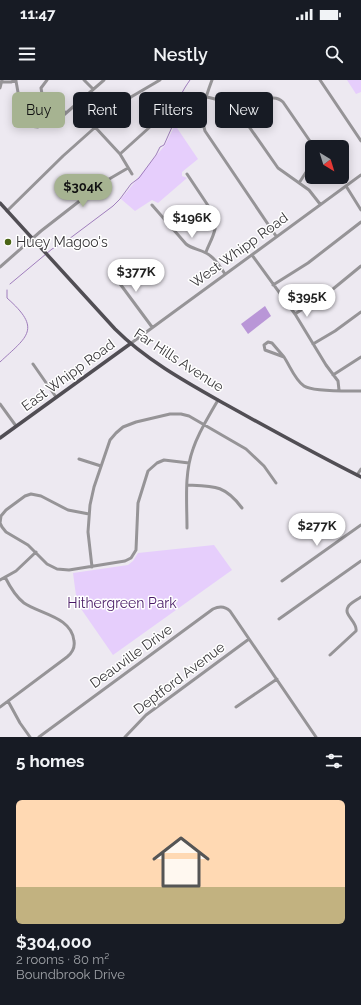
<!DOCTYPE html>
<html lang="en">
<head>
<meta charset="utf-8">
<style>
  :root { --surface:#171b24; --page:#242831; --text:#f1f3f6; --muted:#9ea1a6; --line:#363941; --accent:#a6b391 }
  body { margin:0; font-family:Raleway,sans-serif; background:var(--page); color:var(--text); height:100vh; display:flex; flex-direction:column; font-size:15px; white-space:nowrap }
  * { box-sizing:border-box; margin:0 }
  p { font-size:13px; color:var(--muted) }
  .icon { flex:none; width:22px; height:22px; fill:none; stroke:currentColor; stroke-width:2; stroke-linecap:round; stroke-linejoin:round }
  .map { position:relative; height:657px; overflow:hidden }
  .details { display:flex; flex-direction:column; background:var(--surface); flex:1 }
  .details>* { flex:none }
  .hud { position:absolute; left:12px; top:12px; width:337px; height:36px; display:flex; gap:8px }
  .needle { width:26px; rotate:142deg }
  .tools { position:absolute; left:305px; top:60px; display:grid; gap:8px }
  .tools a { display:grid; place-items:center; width:44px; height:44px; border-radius:6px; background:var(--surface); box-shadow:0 2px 10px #0003; font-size:20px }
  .price { position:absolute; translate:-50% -34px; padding:0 9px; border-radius:14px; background:#fff; color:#222; font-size:13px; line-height:26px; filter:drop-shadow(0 1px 2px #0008) }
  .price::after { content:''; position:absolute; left:50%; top:24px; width:12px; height:9px; margin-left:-6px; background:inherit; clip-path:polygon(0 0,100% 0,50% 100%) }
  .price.active { background:var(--accent); color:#111 }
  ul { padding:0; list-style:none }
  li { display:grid; align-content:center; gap:8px; height:212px; padding:0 16px }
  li+li { border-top:1px solid var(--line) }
  li span { display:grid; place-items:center; height:124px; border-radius:6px; color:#555 }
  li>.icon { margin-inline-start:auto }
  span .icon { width:72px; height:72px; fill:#fffc; stroke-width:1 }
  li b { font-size:17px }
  h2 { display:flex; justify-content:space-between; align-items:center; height:48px; padding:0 16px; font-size:17px }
  .pill { padding:0 14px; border-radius:6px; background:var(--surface); box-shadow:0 2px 10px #0003; font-size:14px; line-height:36px }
  .pill.active { background:var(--accent); color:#111 }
  .status { display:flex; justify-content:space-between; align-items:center; height:28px; padding:0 20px; background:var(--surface); direction:ltr }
  .status svg { height:11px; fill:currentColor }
  header { display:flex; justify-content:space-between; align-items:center; height:52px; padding:0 16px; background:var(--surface); font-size:18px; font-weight:600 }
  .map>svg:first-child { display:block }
</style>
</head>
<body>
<div class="status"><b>11:47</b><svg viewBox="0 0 49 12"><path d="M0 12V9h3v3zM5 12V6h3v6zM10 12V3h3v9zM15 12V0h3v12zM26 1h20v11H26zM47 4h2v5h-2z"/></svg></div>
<header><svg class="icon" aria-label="menu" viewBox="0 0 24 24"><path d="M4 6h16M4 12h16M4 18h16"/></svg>Nestly<svg class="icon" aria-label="search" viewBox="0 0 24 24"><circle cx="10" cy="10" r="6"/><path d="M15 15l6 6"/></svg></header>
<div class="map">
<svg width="361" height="657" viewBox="0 0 361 657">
  <rect width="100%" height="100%" fill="#ede9f1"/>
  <path fill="#e6cefc" d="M347 0H361V12L356 14Z
    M175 45 198 79 182 92V96L187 98 158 123 152 120 135 131 121 119 165 65Z
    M214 465 232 490 113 575 77 523 73 493 128 485 133 481 138 473Z"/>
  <path fill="#b996d7" d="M265 226 271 236 248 254 241 244Z"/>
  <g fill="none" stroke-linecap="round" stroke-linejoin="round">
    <path stroke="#9f7dbc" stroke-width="1" d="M10 204 52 169 65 162 113 126 120 119 131 104 139 98 156 75 160 67 164 65 172 47 170 39 176 35C177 21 182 11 190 0
      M0 282C28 256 42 249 7 218V210"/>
    <path stroke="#969497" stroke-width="3" d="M47 0 41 8 42 14 66 33
      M84 0 93 9
      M212 0C206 16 199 35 205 51L276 156
      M320 0 361 61
      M16 1 19 18 26 27 38 41 48 44 58 40 104 0
      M0 2H11L16 0
      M0 8 2 0
      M207 17 227 22 236 28 278 88 309 110 320 124
      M19 18C8 30 25 47 38 47L42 43
      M242 36C254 28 270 10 283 22L314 67
      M95 47 120 74 132 94
      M120 74 151 46
      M187 94 213 133C220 147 211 159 206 172
      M299 103 312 83
      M346 106 361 130
      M152 125 186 164C192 169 199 169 206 173 215 177 220 187 225 194
      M7 131 63 76 119 26 131 17 160 0
      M252 175 295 234 326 285 338 301 339 310
      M0 187 41 151 104 102 128 88
      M112 193 152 247
      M273 205 308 183 361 142
      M295 234 333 209 361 186
      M268 262 272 263 284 277 265 270 264 265Z
      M130 264 361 95
      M313 264 335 251 361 232
      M284 277C290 286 295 300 304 306 313 312 349 311 361 311
      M33 284 56 317
      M333 295 361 277
      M0 324 16 346
      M79 379 101 386
      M357 395 361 389
      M188 405C214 406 225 405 242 428
      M89 434 68 430 41 416 31 414 25 416 6 430 1 436 0 443 2 447 6 452 28 465 47 484 57 489 69 490 125 481 131 478 136 470 138 423 148 391 157 383 164 380 189 383
      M187 448C187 422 184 394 193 369 199 351 209 336 218 320
      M92 487 88 452 90 425 94 407 110 360 116 353 123 347 136 342 170 334H181L189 336 246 369 264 386 276 403
      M0 500 16 491 36 472
      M282 501 361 445
      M279 539 361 481
      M330 575 356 551C358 542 343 535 348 527 350 523 357 520 361 517
      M8 621 20 643 30 657
      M0 627 67 577C72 573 75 567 74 561 72 537 40 534 24 523 15 516 10 507 5 497
      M236 627 277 599
      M39 657 213 529C219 526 225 526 230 531L316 657
      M125 657 146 635 249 559"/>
    <path stroke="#514e54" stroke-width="3.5" d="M0 123 115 249C146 280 186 302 225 324 270 349 315 374 361 397
      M0 358 130 264"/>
  </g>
  <circle fill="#4a6415" stroke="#fff" stroke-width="1.5" cx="8" cy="162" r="4"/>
  <g text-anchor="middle" stroke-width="3" stroke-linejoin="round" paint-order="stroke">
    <g font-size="14" fill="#373538" stroke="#fff" text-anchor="start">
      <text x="16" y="167">Huey Magoo's</text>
    </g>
    <g font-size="14" fill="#373538" stroke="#fff">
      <text transform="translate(239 170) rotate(-36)" y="5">West Whipp Road</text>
      <text transform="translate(179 280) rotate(33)" y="5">Far Hills Avenue</text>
      <text transform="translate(68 295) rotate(-36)" y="5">East Whipp Road</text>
      <text transform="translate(131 576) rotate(-36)" y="5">Deauville Drive</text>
      <text transform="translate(179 598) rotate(-37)" y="5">Deptford Avenue</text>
    </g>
    <g font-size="14" fill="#471865" stroke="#fff">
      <text x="122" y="528">Hithergreen Park</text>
    </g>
  </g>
</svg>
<div class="tools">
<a><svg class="needle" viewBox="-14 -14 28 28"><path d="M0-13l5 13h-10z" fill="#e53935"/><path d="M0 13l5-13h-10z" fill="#9ea1a6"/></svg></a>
</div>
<b class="price active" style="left:83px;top:128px">$304K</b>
<b class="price" style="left:192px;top:159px">$196K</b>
<b class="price" style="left:136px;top:213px">$377K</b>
<b class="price" style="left:307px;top:238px">$395K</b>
<b class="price" style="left:317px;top:467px">$277K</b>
<div class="hud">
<a class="pill active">Buy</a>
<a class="pill">Rent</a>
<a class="pill">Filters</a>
<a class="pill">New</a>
</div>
</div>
<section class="details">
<h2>5 homes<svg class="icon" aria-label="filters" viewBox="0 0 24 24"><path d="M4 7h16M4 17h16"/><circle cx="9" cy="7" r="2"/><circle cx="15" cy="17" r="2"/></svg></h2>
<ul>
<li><span style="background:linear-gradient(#ffd9b3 70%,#c2b280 0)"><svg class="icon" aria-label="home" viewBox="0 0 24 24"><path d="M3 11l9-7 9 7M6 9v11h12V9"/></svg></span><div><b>$304,000</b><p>2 rooms · 80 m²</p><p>Boundbrook Drive</p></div></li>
</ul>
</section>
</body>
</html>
